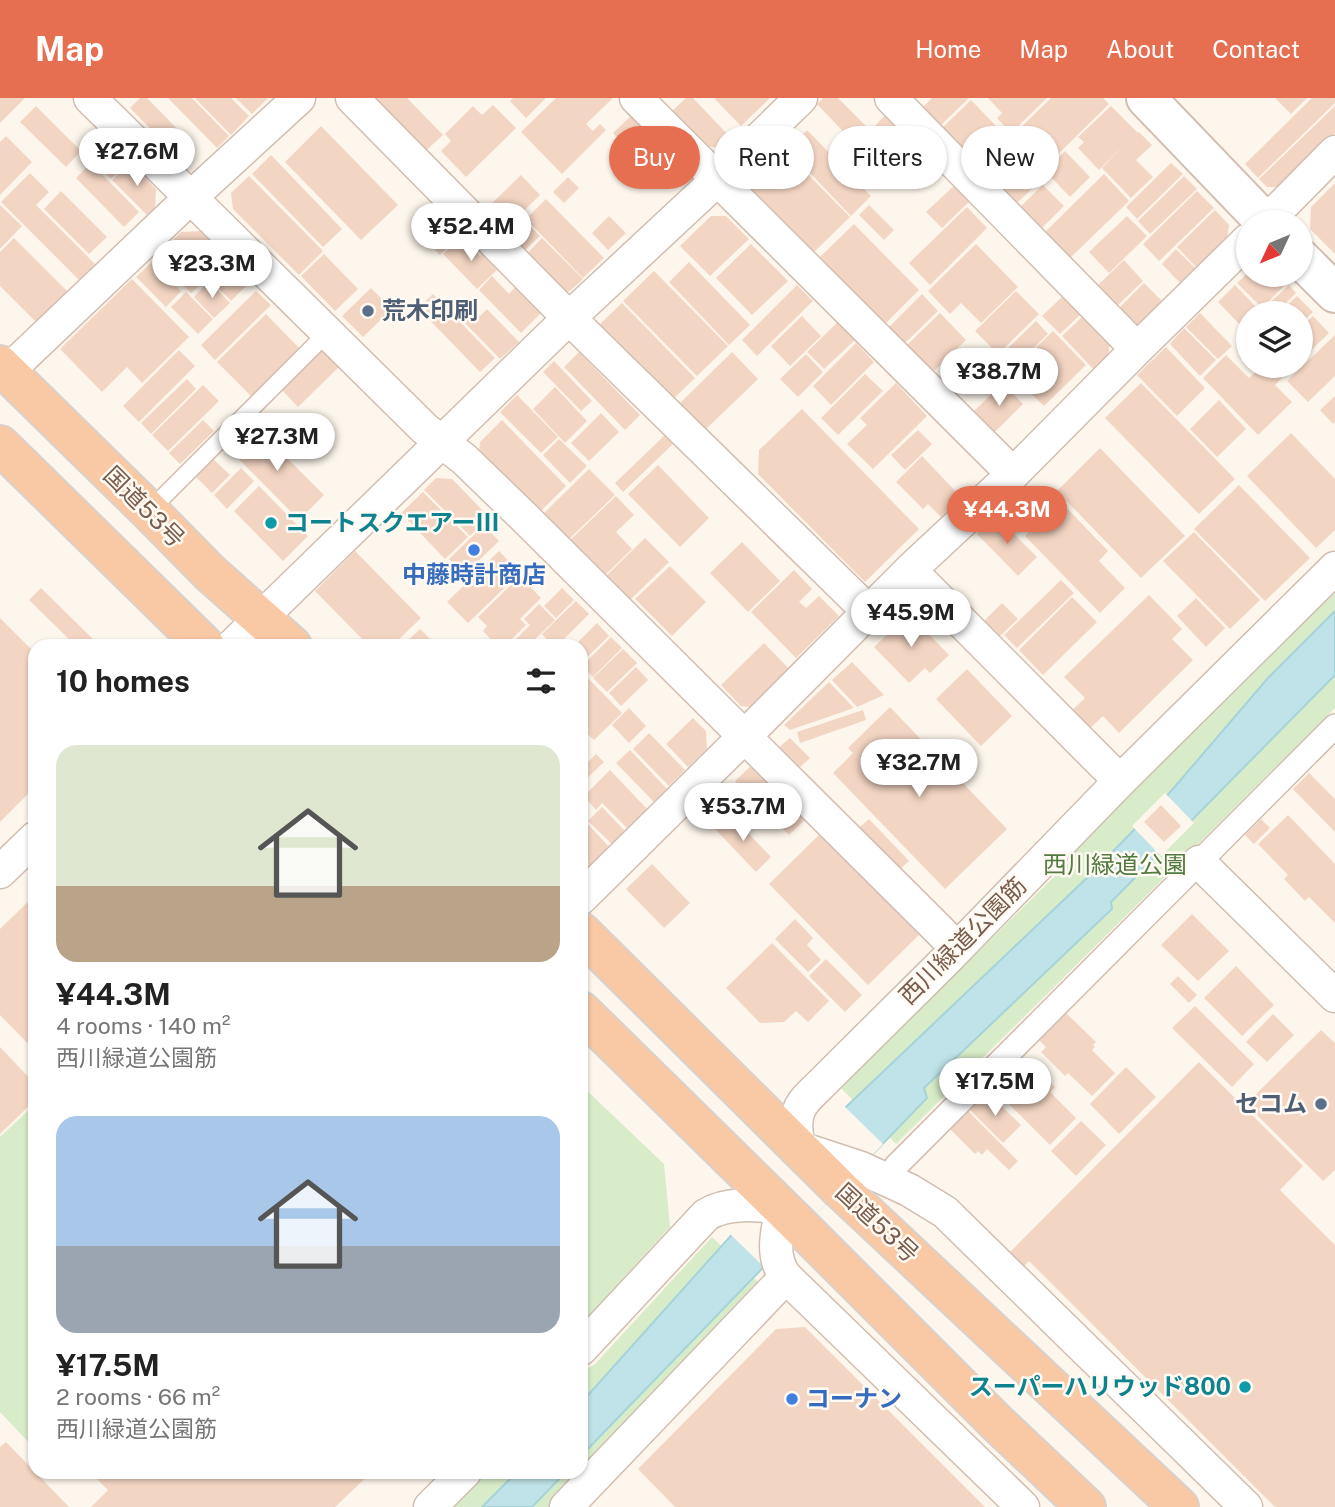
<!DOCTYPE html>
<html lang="en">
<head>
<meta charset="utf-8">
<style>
  :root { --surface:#fff; --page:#f2f2f2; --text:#222; --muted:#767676; --accent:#e76f51 }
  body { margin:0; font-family:"Public Sans","Noto Sans JP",sans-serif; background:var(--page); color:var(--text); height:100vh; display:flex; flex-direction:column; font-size:26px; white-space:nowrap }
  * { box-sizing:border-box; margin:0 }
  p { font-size:23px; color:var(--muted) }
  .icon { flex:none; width:38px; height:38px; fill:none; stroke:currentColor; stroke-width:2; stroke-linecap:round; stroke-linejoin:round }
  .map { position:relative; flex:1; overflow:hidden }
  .sheet { position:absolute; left:28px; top:541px; width:560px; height:840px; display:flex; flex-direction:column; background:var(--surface); border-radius:21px; box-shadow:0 2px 5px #0004 }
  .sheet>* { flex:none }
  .guide { position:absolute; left:609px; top:28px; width:620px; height:63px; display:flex; gap:14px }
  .needle { width:46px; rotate:226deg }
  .controls { position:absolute; left:1236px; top:112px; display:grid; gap:14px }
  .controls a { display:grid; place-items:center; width:77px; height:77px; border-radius:50%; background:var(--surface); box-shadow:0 2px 5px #0004; font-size:35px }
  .price { position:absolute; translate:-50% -60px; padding:0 16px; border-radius:24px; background:#fff; color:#222; font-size:23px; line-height:46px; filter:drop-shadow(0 2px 4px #0008) }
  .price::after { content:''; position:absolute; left:50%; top:42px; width:21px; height:16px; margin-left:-10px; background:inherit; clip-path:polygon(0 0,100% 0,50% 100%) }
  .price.active { background:var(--accent); color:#fff }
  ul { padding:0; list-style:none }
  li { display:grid; align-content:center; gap:14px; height:371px; padding:0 28px }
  li span { display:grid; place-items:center; height:217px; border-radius:21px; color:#555 }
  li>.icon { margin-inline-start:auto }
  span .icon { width:126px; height:126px; fill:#fffc; stroke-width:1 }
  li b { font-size:30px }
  h2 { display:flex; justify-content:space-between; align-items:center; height:84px; padding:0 28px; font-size:30px }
  .chip { padding:0 24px; border-radius:32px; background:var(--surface); box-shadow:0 2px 5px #0004; font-size:24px; line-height:63px }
  .chip.active { background:var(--accent); color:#fff }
  header { display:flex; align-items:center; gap:42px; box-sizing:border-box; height:98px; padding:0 35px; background:var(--accent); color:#fff }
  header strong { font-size:33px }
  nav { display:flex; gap:38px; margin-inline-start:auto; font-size:24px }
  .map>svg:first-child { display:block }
</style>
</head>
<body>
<header>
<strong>Map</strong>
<nav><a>Home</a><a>Map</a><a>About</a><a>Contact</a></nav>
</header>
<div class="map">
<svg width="1335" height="1409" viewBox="0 0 1335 1409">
  <rect width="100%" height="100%" fill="#fdf6ec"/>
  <path fill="#d8ecc9" d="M1335 491V610L896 1046 841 990 1067 766 1079 743Z
    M581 987 664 1066 670 1129 581 1226Z
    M35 1006V1351L0 1314V1039Z
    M712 1139 762 1188 551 1409H446L481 1374H581V1275L595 1266Z"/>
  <path fill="#bfe3e8" stroke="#a5d3da" stroke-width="2" d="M1335 513V577L1111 804 1112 811 924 990 927 1000 581 1358V1305L847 1008 1091 776 1166 699 1268 580Z
    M517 1374H566L532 1409H482Z"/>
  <path fill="#fdf6ec" d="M1165 695 1194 725 1161 758 1132 728Z
    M844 1008 883 1046 765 1170 729 1135Z"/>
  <path fill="#f3d5c3" d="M0 0H25L0 25Z
    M140 0H147L195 49 181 62 130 10Z
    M168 0H192L229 38 217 50Z
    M195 0H231L249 18 231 37Z
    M236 0H268L252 16Z
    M366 0H407L443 37 421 57Z
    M513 0H546L526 20 510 3Z
    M556 0H613L586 26 593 33 600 26 606 32 562 76 521 34Z
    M686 0H693L732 41 723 50 704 48 671 14Z
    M714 0H770L741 28Z
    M823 0H838L867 29 852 43 817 6Z
    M932 0H969L939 29 921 11Z
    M988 0H1047L1011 35 997 20 1002 15Z
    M1051 0H1103L1109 6 1045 69 1013 37Z
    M1275 0H1307L1291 16Z
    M1312 0H1335V5L1258 80 1245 66Z
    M971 2 1023 56 994 85 941 31Z
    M493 7 516 30 466 79 441 53 451 43 445 36 473 8 482 17Z
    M36 8 81 53 66 69 20 24Z
    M1111 8 1138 35 1139 34 1152 47 1136 62 1153 79 1131 100 1102 70 1124 47 1099 72 1078 50 1084 44 1078 39Z
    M1335 8V35L1279 89H1267L1259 81Z
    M886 16 919 50 904 63 873 30Z
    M632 17 684 70 665 88 613 35Z
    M321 28 398 107 361 142 285 64Z
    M868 30 903 66 889 80 854 44Z
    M807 32 871 98 851 118 788 52Z
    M6 38 32 64 0 97V44Z
    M119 50 130 62 111 81 100 69Z
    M1065 53 1090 79 1070 99 1045 73Z
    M786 54 850 119 813 155 749 89Z
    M271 57 342 131 323 149 252 76Z
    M1023 61 1042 81 1016 106 996 87Z
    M91 65 139 114 124 129 76 80Z
    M130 65 156 91 155 110 147 117 112 82Z
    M1171 65 1183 76 1137 121 1126 109Z
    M30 75 49 94 36 107 95 166 79 182 1 104Z
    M1104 76 1129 103 1069 161 1044 135Z
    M521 77 540 97 500 136 481 116Z
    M249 78 323 153 299 177 233 111 231 95Z
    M1184 78 1197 91 1150 136 1138 123Z
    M568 79 579 90 564 105 553 94Z
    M957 85 973 100 942 130 926 114Z
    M1335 85V156L1310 131 1311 109Z
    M1043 87 1064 108 1042 130 1020 109Z
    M61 93 107 139 89 156 44 111Z
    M1197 93 1214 110 1159 163 1143 146Z
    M546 101 604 160 583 180 526 121Z
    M0 107 22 128 0 151Z
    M869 107 894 132 884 142 859 117Z
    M967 109 987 130 930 187 909 165Z
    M1215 112 1229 127 1227 142 1197 170 1177 149Z
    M609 118 626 135 608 152 592 135Z
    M711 118H726L749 141 710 178 680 148Z
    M1127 118 1147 138 1109 175 1089 154Z
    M443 120 460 137 440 157 423 140Z
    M524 122 540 138 521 156 506 140Z
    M854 126 919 192 885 226 820 159Z
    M200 133 250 184 231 203 172 143 181 134Z
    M461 139 480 158 484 154 499 170 477 191 443 156Z
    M14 140 68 194 37 225 0 188V154Z
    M542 140 583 181 570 193 559 194 524 159Z
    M171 145 207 181 191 195 156 160Z
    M751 146 788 183 752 217 716 180Z
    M976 146 1018 189 981 225 961 205 950 216 928 193Z
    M1176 151 1196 171 1181 186 1162 166Z
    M324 156 358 191 335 213 301 178Z
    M1124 162 1143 183 1116 209 1096 189Z
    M152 164 181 193 166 209 136 179Z
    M689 164 750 227 729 247 669 184Z
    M654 173 728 248 697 278 623 203Z
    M1248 175V177H1277L1286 186 1262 210 1237 185Z
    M492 178 509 196 517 187 543 213 521 235 479 192Z
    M132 181 189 239 142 285 127 269 102 294 60 251Z
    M209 183 230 205 214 220 194 199Z
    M1144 185 1163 204 1137 230 1118 211Z
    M797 187 813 203 757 258 742 242Z
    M1235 187 1262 215H1248V235L1218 204Z
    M1289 187 1296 195 1276 215H1267L1263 211Z
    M371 190 392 211 363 239 342 218Z
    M256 193 271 207 215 262 201 247Z
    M1016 193 1039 216 998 256 975 233Z
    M186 194 213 221 198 236 171 209Z
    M433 196 495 260 480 274 418 210Z
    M922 196 938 213 904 246 888 230Z
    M1297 198 1313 214 1300 226V215H1279Z
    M1062 199 1080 217 1060 236 1042 218Z
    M467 205 480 218 487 211 519 244 500 261 456 216Z
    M622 205 695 280 669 305 596 230Z
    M940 215 966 242 932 275 906 248Z
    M1200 215 1232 248 1218 261 1186 229Z
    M266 216 299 250 251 298 217 264Z
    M802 218 821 238 790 268 771 248Z
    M1083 218 1110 245 1108 258 1094 272 1062 238Z
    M1313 218 1329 235 1300 263V230Z
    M1036 223 1048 236 1017 266 1005 253Z
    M838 224 855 242 824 271 807 254Z
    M1184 230 1216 262 1200 278 1170 246Z
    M1053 233 1086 267 1044 308 1010 275Z
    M1335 237V278L1308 304 1287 283Z
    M856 245 874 264 831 307 813 288Z
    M1166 249 1205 290 1177 318 1137 277Z
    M179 252 195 268 139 324 123 308Z
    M321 252 339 269 298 309 281 291Z
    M579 254 640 317 625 332 564 269Z
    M732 254 758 281 703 334 677 308Z
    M806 256 823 274 798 299 780 281Z
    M1226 257 1249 280 1262 268H1295L1275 287 1292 304 1258 337 1203 280Z
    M554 263 592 303 581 313 543 274Z
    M865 276 883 293 838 337 821 320Z
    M187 281 196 291 151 336 141 325Z
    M896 285 927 318 873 371 847 346 867 327 860 320Z
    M1003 285 1023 306 995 334 974 313Z
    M1141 285 1235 381 1199 416 1105 320Z
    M203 287 219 303 168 353 152 337Z
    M555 289 587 323 565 345 533 311Z
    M517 297 558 339 541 355 500 314Z
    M1335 298V324L1333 326 1320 312Z
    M1219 302 1246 331 1217 359 1190 331Z
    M802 311 919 431 865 484 758 376 759 352Z
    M601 315 619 334 589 363 571 345Z
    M203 322 214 333 180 366 169 355Z
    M502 322 566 388 536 418 479 360 480 344Z
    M254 327 324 397 299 422 230 352Z
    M918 332 932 346 905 372 891 357Z
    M1291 335 1335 381V432L1316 450 1247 378Z
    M665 337 673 346 623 394 615 385Z
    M559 341 587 368 570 385 543 357Z
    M1100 350 1185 438 1141 480 1057 393Z
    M922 358 961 399 941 419 928 406 923 411 896 384Z
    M211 359 230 377 212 395 194 377Z
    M658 367 709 420 680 449 628 396Z
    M241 370 254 383 227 411 214 397Z
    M589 371 615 397 567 443 541 418Z
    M436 380 452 381 489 419 470 438 424 392Z
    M1239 387 1310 460 1265 503 1194 431Z
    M259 388 308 438 283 463 234 413Z
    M423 394 468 439 445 461 401 415Z
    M1009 397 1032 421 1019 435 996 411Z
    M616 398 634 417 616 434 632 451 602 480 567 445Z
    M1060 403 1108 453 1099 463 1125 490 1100 515 1025 438Z
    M996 418 1037 459 1018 478 977 436Z
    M484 427 499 443 464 477 449 461Z
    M1194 434 1260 502 1230 531 1163 463Z
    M645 440 669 464 627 505 603 481Z
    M742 444 780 483 748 514 710 475Z
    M355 453 421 520 392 548H369L315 493Z
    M499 453 520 475 468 525 447 504Z
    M670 468 706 504 672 538 635 501Z
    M794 472 812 491 799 504 806 510 819 498 839 518 796 560 751 514Z
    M520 478 541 500 520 521 526 527 505 548H497L483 533 487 528 478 519Z
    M1061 482 1074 495 1017 550 1004 537Z
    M41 490 100 548H76L29 502Z
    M562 490 574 502 556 520 544 508Z
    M1149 497 1182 531 1172 541 1193 562 1119 635 1103 618 1085 635 1067 617 1085 600 1064 579Z
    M1072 499 1097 524 1043 577 1019 552Z
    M1196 500 1225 530 1206 549 1177 518Z
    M576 503 589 516 557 548H553L542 536Z
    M1002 505 1018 521 998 540 983 524Z
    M539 506 555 522 528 548H509L530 527 524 521Z
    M909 516 949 557 930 575 925 570 909 585 874 549Z
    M0 520 35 555V689L0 724Z
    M597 525 609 538 581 565V548H574Z
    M420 531 437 548H402Z
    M611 539 622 550 593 579 582 568Z
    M764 545 790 572 751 609 741 608 721 587Z
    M623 551 637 565 607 594 593 580Z
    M852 564 884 597 857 609 832 582Z
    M636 569 648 582 621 608 609 595Z
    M967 571 1012 618 981 648 936 601Z
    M583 575 622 615 594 642 581 630V577Z
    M829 584 854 610 790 632 784 627Z
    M890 609 1007 731 945 791 833 675 853 655 848 650Z
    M629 610 646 628 629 645 612 627Z
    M863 612 866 622 800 645 797 634Z
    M693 620 706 633 707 651 688 669 666 646Z
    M649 635 685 672 669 688 633 651Z
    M790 640 810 660 796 673 776 652Z
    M630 652 667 691 654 704 616 665Z
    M596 656 604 664 581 686V671Z
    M754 665 807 720 789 737 735 683Z
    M610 672 648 712 628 731 602 705 596 712 584 698Z
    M1309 675 1335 701V734L1293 691Z
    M1161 707 1181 728 1164 744 1144 724Z
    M602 709 627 735 614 748 588 723Z
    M730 716 771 759 756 774 715 731Z
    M1288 717 1335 766V825L1309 799 1305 803 1284 781 1288 777 1258 746Z
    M869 721 909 763 900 771 860 729Z
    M1261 721 1270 730 1254 746 1245 737Z
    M586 724 611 751 590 771 581 761V729Z
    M820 736 919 837 868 887 769 786Z
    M652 766 690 805 664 830 626 791Z
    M35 797V953L0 917V831Z
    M1192 816 1229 853 1198 883 1161 847Z
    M795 821 813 840 807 847 821 862 808 874 775 841Z
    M772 845 829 903 808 924 796 913 784 924 760 925 726 890Z
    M826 861 862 897 845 914 809 878Z
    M1236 868 1274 907 1242 938 1204 900Z
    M1178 878 1197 897 1189 905 1170 886Z
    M1195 908 1254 966 1232 989 1172 930Z
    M1066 915 1096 944 1093 947 1095 949 1092 952 1115 975 1092 998 1068 975 1065 978 1041 954 1046 949 1039 942Z
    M1273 916 1294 937 1267 964 1246 944Z
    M1321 932 1335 945V1072L1323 1083 1246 1006Z
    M0 949 35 986V1002L0 1036Z
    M1026 961 1055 989 1050 994 1076 1020 1050 1047 995 992Z
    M1199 964 1303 1068 1280 1092 1335 1147V1409H1275L1029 1163 1023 1169 1009 1155Z
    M1126 969 1156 999 1119 1036 1090 1006Z
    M987 994 1021 1027 1003 1045 970 1012Z
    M968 1013 1018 1063 1009 1072 987 1051 982 1057 978 1053 975 1056 950 1031Z
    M1081 1023 1106 1047 1076 1078 1051 1053Z
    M805 1229 985 1409H675L638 1371 776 1231Z
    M6 1344 69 1409H0V1349Z
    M99 1374H372L335 1409H91L108 1392 94 1378Z"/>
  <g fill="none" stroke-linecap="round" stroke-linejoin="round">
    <defs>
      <path id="service" d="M149 413 327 235"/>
      <path id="pedestrian" d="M896 1068 1335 628"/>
      <path id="minor" d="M90 0 425 331 464 361 526 421 957 850
        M352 0 569 220 868 513
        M636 0 1013 376
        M891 0 1137 251
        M1266 124 1335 54
        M7 274 190 100 299 0
        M910 472 1120 683
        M232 548 569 220 718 81 801 0
        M1199 764 1335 898
        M0 774 35 740
        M581 800 745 638 910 472 1013 376 1137 251 1248 142
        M581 1251 706 1117C728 1103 757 1107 782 1110 777 1133 770 1159 786 1179L1023 1409
        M430 1409 465 1374
        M566 1409 786 1179
        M1246 1409 945 1114 909 1092 861 1070 800 1050C795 1036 794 1017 803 1005 807 999 814 993 819 988L948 860 1120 683 1335 470"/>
      <path id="tertiary" d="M1146 0 1265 124
        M1300 160 1335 195"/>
      <path id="trunk" d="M0 267 149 413 210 475 292 548
        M0 347 205 548
        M581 834 840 1091 1179 1409
        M581 913 803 1131 998 1326 1086 1409"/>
    </defs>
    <use href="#service" stroke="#d1beb0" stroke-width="19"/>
    <use href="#pedestrian" stroke="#d1beb0" stroke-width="26"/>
    <use href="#minor" stroke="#d1beb0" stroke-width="35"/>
    <use href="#tertiary" stroke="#d1beb0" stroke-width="42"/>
    <use href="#trunk" stroke="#dad1cd" stroke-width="42"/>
    <use href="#service" stroke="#fff" stroke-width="16"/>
    <use href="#pedestrian" stroke="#fff" stroke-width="23"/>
    <use href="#minor" stroke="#fff" stroke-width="32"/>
    <use href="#tertiary" stroke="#fff" stroke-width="38"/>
    <use href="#trunk" stroke="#f9c8a4" stroke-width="38"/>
  </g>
  <g fill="#5c6f8a" stroke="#fffaf3" stroke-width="2.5">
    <circle cx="368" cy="213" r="7"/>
    <circle cx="1321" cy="1006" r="7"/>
  </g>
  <g fill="#0f9aa8" stroke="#fffaf3" stroke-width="2.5">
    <circle cx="271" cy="425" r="7"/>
    <circle cx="1245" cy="1289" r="7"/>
  </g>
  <g fill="#3f7fe0" stroke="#fffaf3" stroke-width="2.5">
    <circle cx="474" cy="452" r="7"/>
    <circle cx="792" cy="1301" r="7"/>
  </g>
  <g text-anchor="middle" stroke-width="5" stroke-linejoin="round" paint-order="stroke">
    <g font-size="24" font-weight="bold" fill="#4e5e75" stroke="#fffaf3" text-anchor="start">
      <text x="382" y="221">荒木印刷</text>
      <text x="1307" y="1014" text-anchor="end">セコム</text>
    </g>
    <g font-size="24" fill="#7a5c4d" stroke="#fffaf3">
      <text transform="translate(144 409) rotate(45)" y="8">国道53号</text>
      <text transform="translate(963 843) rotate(-45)" y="8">西川緑道公園筋</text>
      <text transform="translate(877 1125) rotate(43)" y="8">国道53号</text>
    </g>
    <g font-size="24" font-weight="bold" fill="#0d838f" stroke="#fffaf3" text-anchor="start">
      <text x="285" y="433">コートスクエアーⅢ</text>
      <text x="1231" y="1297" text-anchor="end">スーパーハリウッド800</text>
    </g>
    <g font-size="24" font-weight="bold" fill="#366cbe" stroke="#fffaf3">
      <text x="474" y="485">中藤時計商店</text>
      <text x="806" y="1309" text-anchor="start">コーナン</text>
    </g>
    <g font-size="24" fill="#537a41" stroke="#fffaf3">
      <text x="1115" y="775">西川緑道公園</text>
    </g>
  </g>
</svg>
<div class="controls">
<a><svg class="needle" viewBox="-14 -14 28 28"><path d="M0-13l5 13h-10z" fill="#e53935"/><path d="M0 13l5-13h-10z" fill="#767676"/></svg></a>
<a><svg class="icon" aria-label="layers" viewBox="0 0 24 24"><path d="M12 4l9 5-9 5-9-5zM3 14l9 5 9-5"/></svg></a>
</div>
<b class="price" style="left:137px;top:90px">¥27.6M</b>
<b class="price" style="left:471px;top:165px">¥52.4M</b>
<b class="price" style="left:212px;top:202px">¥23.3M</b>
<b class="price" style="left:999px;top:310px">¥38.7M</b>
<b class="price" style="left:277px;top:375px">¥27.3M</b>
<b class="price active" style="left:1007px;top:448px">¥44.3M</b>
<b class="price" style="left:911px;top:551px">¥45.9M</b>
<b class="price" style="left:919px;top:701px">¥32.7M</b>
<b class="price" style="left:743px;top:745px">¥53.7M</b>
<b class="price" style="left:995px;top:1020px">¥17.5M</b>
<div class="guide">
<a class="chip active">Buy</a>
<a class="chip">Rent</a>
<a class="chip">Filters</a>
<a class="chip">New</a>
</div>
<section class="sheet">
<h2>10 homes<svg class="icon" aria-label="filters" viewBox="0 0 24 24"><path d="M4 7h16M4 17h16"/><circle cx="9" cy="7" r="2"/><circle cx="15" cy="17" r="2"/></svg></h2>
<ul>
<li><span style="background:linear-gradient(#dfe7d0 65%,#b9a48a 0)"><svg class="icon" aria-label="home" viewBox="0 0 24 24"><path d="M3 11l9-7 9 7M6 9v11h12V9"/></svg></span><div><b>¥44.3M</b><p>4 rooms · 140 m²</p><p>西川緑道公園筋</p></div></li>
<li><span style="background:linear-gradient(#a9c7e8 60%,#9aa5b1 0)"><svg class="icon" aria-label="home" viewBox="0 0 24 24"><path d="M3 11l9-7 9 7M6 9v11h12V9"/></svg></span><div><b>¥17.5M</b><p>2 rooms · 66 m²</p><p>西川緑道公園筋</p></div></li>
</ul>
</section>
</div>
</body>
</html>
